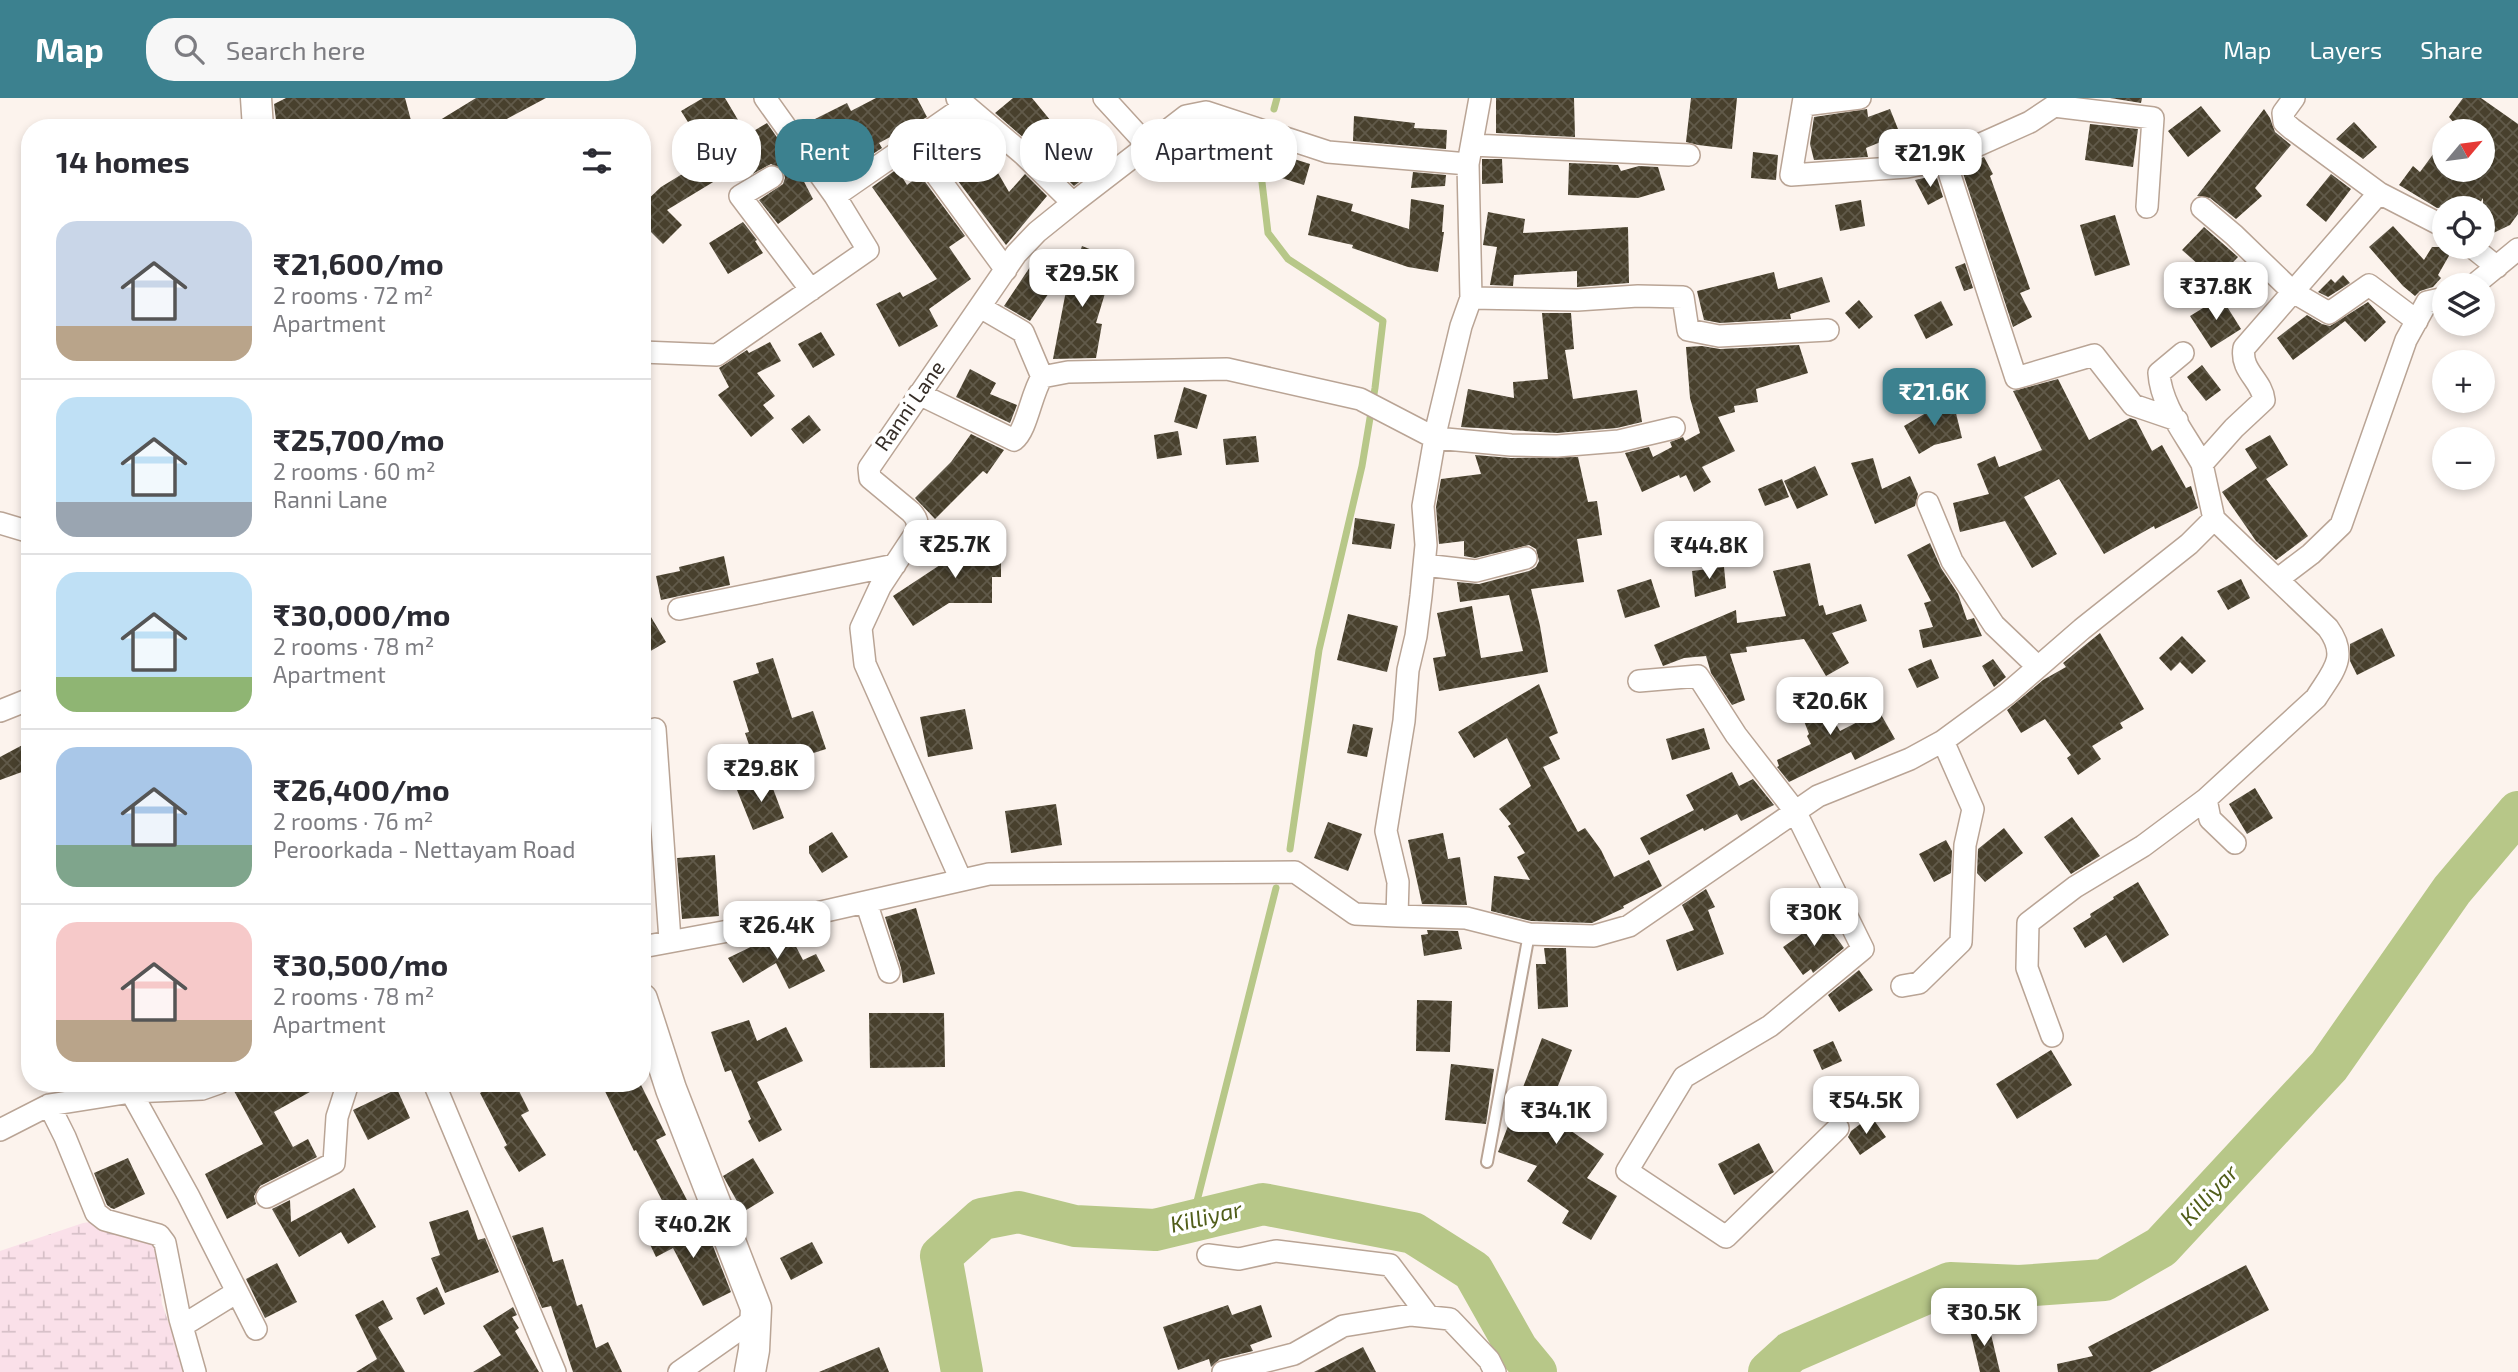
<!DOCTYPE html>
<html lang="en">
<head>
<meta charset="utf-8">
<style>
  :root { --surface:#fff; --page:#f7f7f7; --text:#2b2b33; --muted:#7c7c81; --line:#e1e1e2; --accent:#3c818f }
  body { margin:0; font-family:"Exo 2",sans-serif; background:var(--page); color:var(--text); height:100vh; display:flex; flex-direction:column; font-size:26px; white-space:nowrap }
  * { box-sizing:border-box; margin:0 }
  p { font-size:23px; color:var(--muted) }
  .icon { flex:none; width:38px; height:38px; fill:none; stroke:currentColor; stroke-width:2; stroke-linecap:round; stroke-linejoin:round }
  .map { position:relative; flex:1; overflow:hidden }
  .details { position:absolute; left:21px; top:21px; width:630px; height:973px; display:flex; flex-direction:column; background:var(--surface); border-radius:28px; box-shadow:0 4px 10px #0003 }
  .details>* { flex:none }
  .hud { position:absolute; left:672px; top:21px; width:665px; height:63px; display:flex; gap:14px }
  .needle { width:46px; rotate:61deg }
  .fabs { position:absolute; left:2432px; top:21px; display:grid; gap:14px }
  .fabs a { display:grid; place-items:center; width:63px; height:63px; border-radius:50%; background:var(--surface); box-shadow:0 4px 10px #0003; font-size:35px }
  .price { position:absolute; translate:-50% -60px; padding:0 16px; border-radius:14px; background:#fff; color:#222; font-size:23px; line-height:46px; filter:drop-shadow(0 2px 4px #0008) }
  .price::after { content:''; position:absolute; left:50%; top:42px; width:21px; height:16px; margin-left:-10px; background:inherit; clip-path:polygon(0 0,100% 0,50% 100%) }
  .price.on { background:var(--accent); color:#fff }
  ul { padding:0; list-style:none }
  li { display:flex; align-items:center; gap:21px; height:175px; padding:0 35px }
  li+li { border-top:2px solid var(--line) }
  li span { display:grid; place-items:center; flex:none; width:196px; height:140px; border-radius:21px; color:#555 }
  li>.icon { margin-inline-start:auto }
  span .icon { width:84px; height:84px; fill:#fffc; stroke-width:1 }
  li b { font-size:30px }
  h2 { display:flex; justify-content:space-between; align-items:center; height:84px; padding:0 35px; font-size:30px }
  .pill { padding:0 24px; border-radius:28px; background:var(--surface); box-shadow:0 4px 10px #0003; font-size:24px; line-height:63px }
  .pill.on { background:var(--accent); color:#fff }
  header { display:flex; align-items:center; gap:42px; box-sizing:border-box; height:98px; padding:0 35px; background:var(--accent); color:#fff }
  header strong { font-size:33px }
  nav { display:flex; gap:38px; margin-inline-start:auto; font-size:24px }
  .search { width:490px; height:63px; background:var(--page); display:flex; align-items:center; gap:18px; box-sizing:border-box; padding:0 24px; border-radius:28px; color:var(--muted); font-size:26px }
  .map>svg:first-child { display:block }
</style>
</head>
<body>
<header>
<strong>Map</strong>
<div class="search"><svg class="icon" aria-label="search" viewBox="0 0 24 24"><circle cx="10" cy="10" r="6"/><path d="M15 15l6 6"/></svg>Search here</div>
<nav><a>Map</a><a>Layers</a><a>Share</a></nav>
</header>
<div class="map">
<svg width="2518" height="1274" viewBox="0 0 2518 1274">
  <defs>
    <pattern id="wetland-marsh" width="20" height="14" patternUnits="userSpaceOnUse" patternTransform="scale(1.75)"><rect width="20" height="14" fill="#fae0e9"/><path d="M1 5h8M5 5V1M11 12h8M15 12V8" fill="none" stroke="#d7c0c8"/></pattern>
    <pattern id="building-cross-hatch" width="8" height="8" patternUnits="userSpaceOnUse" patternTransform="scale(1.75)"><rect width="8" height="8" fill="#48402d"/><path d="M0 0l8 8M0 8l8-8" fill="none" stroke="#615a4a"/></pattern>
  </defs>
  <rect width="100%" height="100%" fill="#fcf3ed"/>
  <path fill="url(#wetland-marsh)" d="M126 1119 155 1136 162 1206 186 1274H0V1153L83 1125Z"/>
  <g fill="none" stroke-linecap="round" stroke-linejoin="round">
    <path stroke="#b7c788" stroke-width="7" d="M1274 11 1277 0
      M1259 59 1268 135 1288 161 1383 223 1375 290 1362 368 1319 552 1290 751
      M1192 1123 1276 790"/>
    <path stroke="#b7c788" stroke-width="42" d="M962 1274 941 1158 982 1121 1019 1114 1075 1128 1155 1132 1263 1106 1413 1135 1473 1173 1517 1251 1536 1274
      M1769 1274 1791 1254 1950 1185 2019 1188 2104 1182 2161 1149 2329 968 2452 792 2518 714"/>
  </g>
  <path fill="url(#building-cross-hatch)" d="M286 0H405L413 30H277L274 6Z
    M476 0H546L490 30H427Z
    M703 0H725L747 37 767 25 802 75 800 76 813 101 778 126 759 102 783 86 785 80 783 72 771 66 745 80 738 69 667 112 682 127 663 146 642 125V107L661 89 710 59 681 13Z
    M876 0H917L927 19 879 45 882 50 856 67 852 60 833 72 801 28 847 5 851 13Z
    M1013 0H1032L1060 34 1068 29 1085 56 1097 49 1105 64 1074 88 1032 47 995 15Z
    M1496 0H1574L1575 39 1496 35Z
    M1691 0H1737L1732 51 1698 47 1686 44Z
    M2110 0H2142L2141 5Z
    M2463 0H2481L2518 26V116L2510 127 2483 140V100L2477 110H2437L2399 87 2413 68 2420 74 2445 40V72H2483V33H2461L2449 19Z
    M2201 8 2221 33 2188 59 2168 33Z
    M1867 11 1868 19 1890 11 1900 36 1866 50 1868 59 1814 62 1810 46 1814 19Z
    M2264 11 2270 20 2275 34 2291 47 2255 90 2262 98 2236 121 2210 100 2197 98Z
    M1354 18 1415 25 1414 30 1447 32 1446 51 1353 43Z
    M965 24 985 41 980 44 1009 94 1025 76 1047 98 1006 147 931 47Z
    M2354 24 2377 49 2363 61 2336 41Z
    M2090 26 2138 31 2133 69 2085 62Z
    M1753 54 1778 57 1776 82 1751 80Z
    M1278 56 1310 66 1304 87 1272 77Z
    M1984 59 1993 76 1990 78 2030 191 2020 195 2032 219 2013 229 1961 69Z
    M1482 61H1502L1503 85 1482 86Z
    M1569 65 1618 67 1621 73 1639 68 1658 69 1665 92 1638 100 1568 97Z
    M897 71 907 87 920 77 965 138 949 149 971 181 929 211 938 228 899 249 876 206 900 194 903 199 937 181 872 89Z
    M1413 74 1446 77 1445 88 1411 90Z
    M2331 76 2351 91 2326 124 2306 107Z
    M1933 78 1935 81 1937 80 1943 99 1928 107 1915 82Z
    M1317 97 1353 106 1351 113 1409 131 1411 101 1444 107 1442 134H1444L1438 174 1408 169 1352 150 1353 147 1308 137Z
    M1861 102 1865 128 1840 133 1835 107Z
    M1488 114 1525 121 1523 135 1628 129 1629 185 1577 189V173L1514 177 1513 188 1490 187 1497 149 1483 147Z
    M2115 117 2130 167 2095 178 2080 127Z
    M743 124 757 142 755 143 763 155 728 176 709 145Z
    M2393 128 2424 162 2432 149H2454L2438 177 2441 180 2433 189 2420 193 2415 198 2403 188 2369 149Z
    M2204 129 2238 159 2216 182 2182 152Z
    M1082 148 1110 159 1097 190 1106 192 1096 225 1102 226 1096 260 1053 261 1065 198Z
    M1965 165 1973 190 1964 193 1955 169Z
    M1030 169 1055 186 1030 223 1004 208Z
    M1774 174 1778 191 1822 179 1830 204 1790 216 1791 221 1720 225 1704 222 1697 193Z
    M2343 177 2350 185 2328 199 2318 194 2331 181 2335 185Z
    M2221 199 2241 231 2211 250 2190 218Z
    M1859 202 1873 219 1859 231 1845 215Z
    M1941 203 1953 227 1926 241 1914 217Z
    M2368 204 2386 224 2365 244 2345 223 2293 262 2277 240 2307 217 2322 226 2330 228Z
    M1542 215H1571L1574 251 1565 252 1573 301 1637 292 1642 324 1617 330 1557 335 1461 329 1468 291 1514 300 1513 284 1548 281Z
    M821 234 835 257 813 270 798 246Z
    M770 244 781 263 757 275 775 298 763 307 774 320 751 339 718 297 729 289 719 270 747 252 749 255Z
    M1799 247 1808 275 1756 291 1758 304 1734 308 1735 314 1718 319 1735 353 1702 369 1711 384 1694 394 1686 377 1680 380 1679 377 1642 394 1625 355 1649 349 1653 359 1672 349 1670 344 1683 339 1685 343 1700 335 1690 300 1686 249 1702 248 1720 251Z
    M2202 267 2221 292 2206 303 2187 279Z
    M970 271 996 285 990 296 1017 307 1010 325 956 299Z
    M2058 281 2089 342 2130 320 2136 322 2152 353 2162 347 2186 390 2191 388 2198 410 2155 431 2154 428 2104 456 2059 381 2024 399 2057 456 2032 470 2005 423 1960 434 1953 405 1989 396 1977 366 1995 358 1999 369 2042 352 2013 293Z
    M1184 289 1207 297 1197 331 1174 324Z
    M1954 307 1962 340 1934 347 1919 356 1904 328 1931 312Z
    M809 317 821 332 803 346 791 331Z
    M1178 333 1182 357 1157 361 1154 337Z
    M971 336 1004 352 987 376 983 373 935 421 915 400 951 364Z
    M2270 337 2288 367 2266 381 2308 438 2276 462 2256 443 2222 394 2257 370 2245 351Z
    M1256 338 1259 364 1226 367 1223 341Z
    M1475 357 1511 360 1578 359 1588 404 1597 403 1602 437 1577 441 1584 484 1531 491 1540 528 1548 574 1439 593 1433 560 1446 558 1437 515 1472 508 1481 560 1523 553 1509 497 1460 504 1457 484 1479 486 1529 473 1536 469 1539 463 1536 451 1529 447 1475 460 1464 458V443L1439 446 1436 409 1441 381 1481 376Z
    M1873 360 1882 391 1910 378 1918 396 1915 408 1875 426 1851 365Z
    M1815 368 1828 397 1797 411 1784 383Z
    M1782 381 1789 399 1765 408 1758 391Z
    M1355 420 1395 426 1391 451 1352 446Z
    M1001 431V479H992V505H949L913 528 893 498 940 467 941 454H980L978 432Z
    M1930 445 1941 470 1958 496 1967 522 1974 520 1982 538 1923 550 1919 532 1933 529 1924 505 1931 503 1907 457Z
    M724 458 730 487 661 502 656 478 680 473 679 469Z
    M1810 465 1819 508 1823 507 1826 517 1861 506 1867 523 1832 535 1849 565 1826 578 1804 541 1746 549 1747 554 1730 556 1745 602 1732 607 1711 575 1706 558 1684 560 1663 568 1654 547 1736 512 1737 525 1786 518 1773 473Z
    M1724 469 1726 490 1695 499 1692 473Z
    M1651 481 1660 509 1625 520 1617 492Z
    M2241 481 2250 500 2228 512 2217 493Z
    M642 504 666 544 642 558Z
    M1348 516 1398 528 1387 574 1337 562Z
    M2382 530 2395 558 2357 577 2350 563V546Z
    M2100 535 2144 611 2120 625 2123 630 2092 648 2101 661 2078 677 2067 660 2071 657 2045 621 2021 635 2007 612 2043 582 2066 569 2063 565Z
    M2182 538 2206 563 2192 576 2180 564 2171 573 2159 560Z
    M773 560 792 620 813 613 826 651 758 673 745 635 749 634 733 583 759 575 756 565Z
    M1931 561 1939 580 1917 590 1908 571Z
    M1993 561 2006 579 1994 589 1982 568Z
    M1539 586 1558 635 1549 639 1560 661 1543 669 1578 734 1585 730 1601 752 1614 779 1649 762 1662 788 1623 808 1624 810 1592 825 1531 823 1491 813 1494 778 1530 782 1517 759 1525 755 1508 728 1511 726 1499 711 1531 688 1507 640 1474 660 1458 634Z
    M1815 590 1840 633 1879 613 1895 641 1855 662 1851 654 1789 684 1777 669 1779 668 1777 662 1811 646 1807 638 1809 636 1804 623 1799 625 1788 606Z
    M965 611 973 651 928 659 920 619Z
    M1353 626 1373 630 1367 659 1347 655Z
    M1704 630 1710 651 1672 662 1666 641Z
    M30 643V671L0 682V659Z
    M1732 674 1739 688 1753 681 1774 707 1741 723 1737 716 1704 733 1703 730 1649 757 1640 740 1694 712 1686 697Z
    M769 680 784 720 753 732 737 692Z
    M2255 690 2273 720 2247 736 2229 706Z
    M1056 706 1062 747 1011 755 1005 713Z
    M2072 719 2100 758 2071 776 2044 739Z
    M1328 724 1362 736 1348 773 1314 760Z
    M2004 730 2023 755 1985 784 1977 775 1978 751Z
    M832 734 848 759 822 775 809 755V748Z
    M1443 735 1448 761 1460 759 1467 807 1422 806 1408 742Z
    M1946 742 1952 753 1951 775 1934 784 1919 756Z
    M715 757 719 818 682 821 677 760Z
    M2138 784 2169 837 2123 865 2106 837 2085 850 2073 830 2091 819 2090 816 2114 801 2113 799Z
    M1706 791 1715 809 1708 812 1724 856 1677 873 1666 842 1694 832 1682 807Z
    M916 810 935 876 903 885 901 870 885 819Z
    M1823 821 1844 850 1813 875 1811 871 1803 877 1783 849Z
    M1427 832 1458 833 1462 851 1424 858 1421 837 1428 836Z
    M789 835 803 862 816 856 825 873 789 891 776 865 743 885 728 860 773 838Z
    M1544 850H1566L1568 909 1538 911 1536 866H1546Z
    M1859 872 1873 892 1839 914 1828 897Z
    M1417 902 1452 903 1450 954 1416 953Z
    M869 915H944L945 969 870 970Z
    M749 922 757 943 786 929 803 963 757 984 782 1032 759 1044 748 1023 751 1021 731 972 725 974 711 934Z
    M1542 940 1572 952 1547 1016 1604 1056 1587 1080 1617 1098 1591 1142 1562 1125 1569 1113 1527 1083 1537 1068 1498 1054Z
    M1833 943 1842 963 1822 972 1813 952Z
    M2051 952 2072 987 2017 1021 1996 986Z
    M1451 966 1494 971 1486 1026 1445 1022Z
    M247 985H326L274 1014 293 1049 308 1041 317 1059 260 1088 254 1098 256 1106 227 1121 205 1076 263 1046 234 993Z
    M481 985H515L529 1013 521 1017 546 1057 519 1074 504 1049 507 1047 480 995 485 992Z
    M601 985H640L666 1037 656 1042 688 1104 668 1114 636 1052 634 1053Z
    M397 991 410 1020 368 1042 353 1012Z
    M1871 1018 1886 1039 1860 1057 1848 1039 1851 1033Z
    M1759 1045 1774 1074 1734 1097 1718 1066Z
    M128 1060 145 1096 114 1111 111 1110 107 1107 94 1075Z
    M753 1060 774 1095 743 1114 723 1078Z
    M354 1090 376 1129 348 1146 341 1134 299 1159 272 1111 290 1102 291 1124Z
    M468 1112 478 1142 485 1140 499 1174 445 1195 431 1160 440 1157 429 1124Z
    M681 1120 694 1145 709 1138 731 1194 703 1208 673 1150 656 1159 646 1138Z
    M543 1129 553 1164 563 1161 577 1208 582 1206 596 1250 608 1244 622 1274H573L551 1208 542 1210 512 1138Z
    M812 1144 823 1165 791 1182 780 1160Z
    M277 1165 297 1204 265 1220 246 1181Z
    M2246 1167 2269 1212 2150 1274H2058L2057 1266 2093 1258 2088 1249Z
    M437 1189 445 1206 424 1217 416 1200Z
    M383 1202 393 1221 378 1229 405 1274H356L377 1261 355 1217Z
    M1228 1207 1232 1217 1261 1207 1272 1239 1250 1247 1253 1253 1220 1261 1211 1269 1209 1261 1178 1272 1163 1229Z
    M513 1209 517 1217 512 1219 519 1230 515 1233 539 1274H473L501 1257 483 1228Z
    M1988 1224 2000 1274H1980L1969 1228Z
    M879 1249 889 1274H819Z
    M1363 1249 1376 1274H1314Z"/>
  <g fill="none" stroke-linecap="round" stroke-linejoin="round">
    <defs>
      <path id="lane" d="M1487 1064 1529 836"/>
      <path id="street" d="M957 0 1023 56 1073 105 1037 134 1016 156 869 370 870 380 911 414C917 420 918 425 917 433L880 489 861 530 865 566 961 782
        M1104 0 1148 48
        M1804 0 1791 77 1907 69 1945 62 2030 24 2054 8 2153 20 2147 109
        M2294 0 2283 15 2284 24 2292 31 2379 95 2445 129
        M1804 7 1860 0
        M913 45 1006 172
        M1472 47 1689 57
        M1945 62 2016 280 2094 257 2133 307 2177 322
        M772 79 740 98 811 192
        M835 98 965 8
        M1073 105 1186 18 1206 14 1328 54 1468 66
        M2202 110 2234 137 2293 194 2329 215 2369 187 2417 223
        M2472 149 2497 169
        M2474 187 2518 151
        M1471 200 1577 202 1638 198 1683 199 1688 232 1719 238 1828 232
        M980 209 1023 234 1042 279
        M642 254 717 257 868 152 835 98 765 0
        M2183 255 2159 275C2161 308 2186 337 2202 366
        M919 296 1014 342C1027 332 1031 296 1042 279L1068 274 1227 271 1360 301 1435 340 1511 347 1557 348 1619 343 1674 330
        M1928 405 1952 463 1994 527 2038 569
        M2214 421 2328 530C2349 559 2333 573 2316 600L2206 701 2210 721 2235 745
        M0 425 30 434
        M1424 467 1476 473 1526 460
        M2278 481 2311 456 2341 427 2406 242 2427 204 2445 200
        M679 511 895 467
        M1639 583 1698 578 1736 637 1795 713 1863 851 1770 928 1684 979 1627 1073 1726 1139 1838 1030
        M0 613 30 601
        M655 631 670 842
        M866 804 889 874
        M1397 818 1466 820 1529 836 1594 838 1629 828 1818 698 1910 661 1943 643 2007 596 2082 531 2189 446 2214 421 2202 366 2234 330 2264 302C2262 282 2240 273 2244 250L2379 95
        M642 849 777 824 989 776 1295 774 1355 816 1397 818 1398 784 1386 733 1404 623 1408 572 1416 538 1421 498 1426 447 1423 408 1437 328 1461 228 1471 200 1468 66 1480 0
        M1902 888 1919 885 1961 844 1965 747 1973 711 1943 643
        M2052 938 2027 870 2028 825 2075 789 2143 748 2206 701
        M434 985 555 1274
        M131 994 188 1097 256 1231
        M49 1007 65 1039 96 1115 105 1122 159 1137 165 1145 180 1221 195 1274
        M0 1032 49 1007 131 994 202 991 219 985
        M267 1099 334 1065 337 1019 348 985
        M1208 1157 1239 1161 1276 1153 1390 1167 1429 1219
        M182 1228 237 1194
        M679 1274 756 1220
        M1223 1274 1294 1256 1343 1228 1411 1217 1450 1221 1489 1262 1495 1274"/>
      <path id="secondary" d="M256 0 258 30
        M642 901 671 991 756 1210 754 1252 750 1274"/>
    </defs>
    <use href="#lane" stroke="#b9a495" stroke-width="14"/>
    <use href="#street" stroke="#b9a495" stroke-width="24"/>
    <use href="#secondary" stroke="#b9a495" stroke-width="33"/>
    <use href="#lane" stroke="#fff" stroke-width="10"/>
    <use href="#street" stroke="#fff" stroke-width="21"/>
    <use href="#secondary" stroke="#fff" stroke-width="30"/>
  </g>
  <g text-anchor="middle" stroke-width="7" stroke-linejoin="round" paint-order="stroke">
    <g font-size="21" fill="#362e28" stroke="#fff">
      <text transform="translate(910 308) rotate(-55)" y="7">Ranni Lane</text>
    </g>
    <g font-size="23" font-style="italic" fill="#515e1a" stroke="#fff">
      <text transform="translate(2209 1097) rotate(-47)" y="8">Killiyar</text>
      <text transform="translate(1206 1119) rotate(-13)" y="8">Killiyar</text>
    </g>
  </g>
</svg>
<div class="fabs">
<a><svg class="needle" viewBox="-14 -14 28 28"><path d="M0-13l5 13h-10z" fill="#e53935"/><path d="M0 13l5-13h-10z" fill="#7c7c81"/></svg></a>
<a><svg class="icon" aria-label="locate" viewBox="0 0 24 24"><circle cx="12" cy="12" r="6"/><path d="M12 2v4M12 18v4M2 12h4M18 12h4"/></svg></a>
<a><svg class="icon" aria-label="layers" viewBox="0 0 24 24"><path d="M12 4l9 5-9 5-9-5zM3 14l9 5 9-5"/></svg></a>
<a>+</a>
<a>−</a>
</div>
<b class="price" style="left:1930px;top:91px">₹21.9K</b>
<b class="price" style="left:1082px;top:211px">₹29.5K</b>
<b class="price" style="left:2216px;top:224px">₹37.8K</b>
<b class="price on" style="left:1934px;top:330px">₹21.6K</b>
<b class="price" style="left:955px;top:482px">₹25.7K</b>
<b class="price" style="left:1709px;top:483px">₹44.8K</b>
<b class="price" style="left:1830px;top:639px">₹20.6K</b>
<b class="price" style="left:761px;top:706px">₹29.8K</b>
<b class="price" style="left:1814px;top:850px">₹30K</b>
<b class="price" style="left:777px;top:863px">₹26.4K</b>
<b class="price" style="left:1866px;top:1038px">₹54.5K</b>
<b class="price" style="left:1556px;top:1048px">₹34.1K</b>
<b class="price" style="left:693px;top:1162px">₹40.2K</b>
<b class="price" style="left:1984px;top:1250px">₹30.5K</b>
<div class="hud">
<a class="pill">Buy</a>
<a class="pill on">Rent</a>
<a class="pill">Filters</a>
<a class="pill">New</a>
<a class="pill">Apartment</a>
</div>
<section class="details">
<h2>14 homes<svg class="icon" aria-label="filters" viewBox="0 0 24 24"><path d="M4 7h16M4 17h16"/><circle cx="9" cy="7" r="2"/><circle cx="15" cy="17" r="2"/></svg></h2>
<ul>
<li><span style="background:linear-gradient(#c9d6e8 75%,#b9a48a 0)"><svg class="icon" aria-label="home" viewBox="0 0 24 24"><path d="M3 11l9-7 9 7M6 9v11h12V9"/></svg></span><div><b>₹21,600/mo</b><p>2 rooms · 72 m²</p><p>Apartment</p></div></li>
<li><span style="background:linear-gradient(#bfe0f5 75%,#9aa5b1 0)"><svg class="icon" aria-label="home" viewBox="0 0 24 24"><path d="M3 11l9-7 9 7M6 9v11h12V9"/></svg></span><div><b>₹25,700/mo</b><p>2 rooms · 60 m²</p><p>Ranni Lane</p></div></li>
<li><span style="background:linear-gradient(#bfe0f5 75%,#8fb573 0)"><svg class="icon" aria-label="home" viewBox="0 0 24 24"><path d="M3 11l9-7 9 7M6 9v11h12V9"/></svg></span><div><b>₹30,000/mo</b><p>2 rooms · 78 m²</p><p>Apartment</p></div></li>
<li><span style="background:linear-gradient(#a9c7e8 70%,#7fa58c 0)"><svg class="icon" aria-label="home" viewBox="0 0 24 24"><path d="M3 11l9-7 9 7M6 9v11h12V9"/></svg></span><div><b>₹26,400/mo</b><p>2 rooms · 76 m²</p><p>Peroorkada - Nettayam Road</p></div></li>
<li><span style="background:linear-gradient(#f6c9c9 70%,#b9a48a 0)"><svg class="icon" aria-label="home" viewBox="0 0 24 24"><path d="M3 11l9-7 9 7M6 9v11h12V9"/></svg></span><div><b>₹30,500/mo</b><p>2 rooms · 78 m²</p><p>Apartment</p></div></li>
</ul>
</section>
</div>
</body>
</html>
